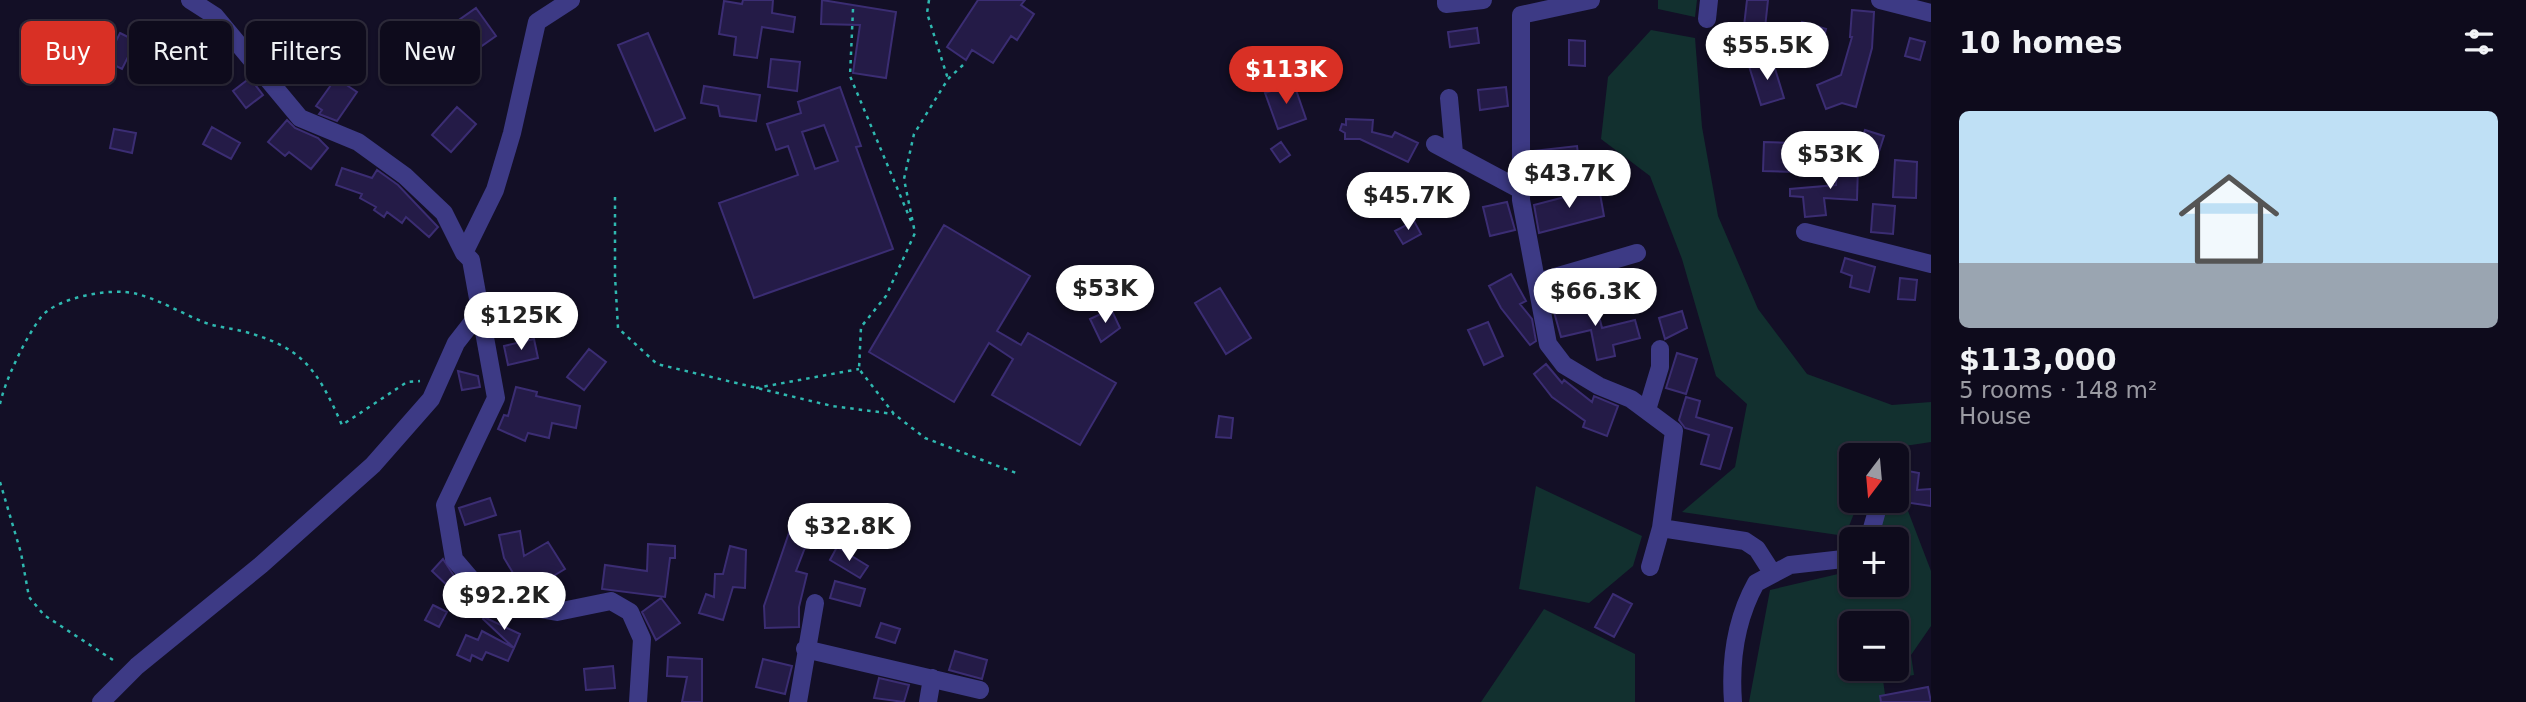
<!DOCTYPE html>
<html lang="en">
<head>
<meta charset="utf-8">
<style>
  :root { --surface:#0e0b1c; --page:#1c1929; --text:#f1f3f6; --muted:#9b9ba3; --line:#2e2b3b; --accent:#d93025 }
  body { margin:0; font-family:"DejaVu Sans",sans-serif; background:var(--page); color:var(--text); height:100vh; display:flex; flex-direction:column; font-size:26px; white-space:nowrap }
  * { box-sizing:border-box; margin:0 }
  p { font-size:23px; color:var(--muted) }
  .icon { flex:none; width:38px; height:38px; fill:none; stroke:currentColor; stroke-width:2; stroke-linecap:round; stroke-linejoin:round }
  .map { position:relative; flex:1; overflow:hidden }
  .details { display:flex; flex-direction:column; background:var(--surface); width:595px }
  .details>* { flex:none }
  .hud { position:absolute; left:21px; top:21px; width:665px; height:63px; display:flex; gap:14px }
  .needle { width:46px; rotate:196deg }
  .controls { position:absolute; left:1839px; top:443px; display:grid; gap:14px }
  .controls a { display:grid; place-items:center; width:70px; height:70px; border-radius:10px; background:var(--surface); box-shadow:0 2px 5px #0004,0 0 0 2px var(--line); font-size:35px }
  .price { position:absolute; translate:-50% -60px; padding:0 16px; border-radius:24px; background:#fff; color:#222; font-size:23px; line-height:46px; filter:drop-shadow(0 2px 4px #0008) }
  .price::after { content:''; position:absolute; left:50%; top:42px; width:21px; height:16px; margin-left:-10px; background:inherit; clip-path:polygon(0 0,100% 0,50% 100%) }
  .price.current { background:var(--accent); color:#fff }
  ul { padding:0; list-style:none }
  li { display:grid; align-content:center; gap:14px; height:371px; padding:0 28px }
  li+li { border-top:2px solid var(--line) }
  li span { display:grid; place-items:center; height:217px; border-radius:10px; color:#555 }
  li>.icon { margin-inline-start:auto }
  span .icon { width:126px; height:126px; fill:#fffc; stroke-width:1 }
  li b { font-size:30px }
  h2 { display:flex; justify-content:space-between; align-items:center; height:84px; padding:0 28px; font-size:30px }
  .chip { padding:0 24px; border-radius:10px; background:var(--surface); box-shadow:0 2px 5px #0004,0 0 0 2px var(--line); font-size:24px; line-height:63px }
  .chip.current { background:var(--accent); color:#fff }
  main { display:flex; flex:1; min-height:0 }
  .map>svg:first-child { display:block }
</style>
</head>
<body>
<main>
<div class="map">
<svg width="1931" height="702" viewBox="0 0 1931 702">
  <rect width="100%" height="100%" fill="#130f26"/>
  <path fill="#12302f" fill-rule="evenodd" d="M1658 0H1697L1695 17 1658 9Z
    M1651 30 1695 38 1702 127 1718 216 1758 309 1807 374 1892 405 1931 402V442L1878 450 1876 455H1852V500L1859 501 1845 536 1682 512 1735 467 1747 404 1716 376 1682 259 1650 176 1601 139 1608 77Z
    M1536 486 1642 536 1633 566 1589 603 1519 589Z
    M1885 503 1908 511 1931 571V626L1911 655 1914 675 1883 680 1886 702H1749L1770 590 1851 571 1852 584H1897V539H1872ZM1852 623H1897V668H1852Z
    M1544 609 1635 654V702H1481Z"/>
  <path fill="#241b47" stroke="#3b2d73" stroke-width="2" fill-rule="evenodd" d="M743 0H773L772 13 795 17 793 32 762 27 757 58 734 55 736 37 719 34 724 1 742 4Z
    M822 0 896 12 886 78 853 73 860 25 821 24Z
    M978 0H1025L1021 5 1034 14 1017 40 1011 36 993 63 972 50 966 60 947 47Z
    M1747 0H1768L1765 28 1744 26Z
    M476 8 496 36 466 57 446 29Z
    M1852 10 1874 12 1872 48 1856 107 1842 103 1826 109 1817 85 1841 75 1852 37H1850Z
    M1802 22 1826 29 1819 55 1795 48Z
    M1477 28 1479 43 1450 47 1448 32Z
    M120 33 136 41 122 69 106 61Z
    M648 33 685 118 655 131 618 45Z
    M1910 38 1925 42 1920 60 1905 56Z
    M1569 40 1585 41V66L1569 65Z
    M184 43 204 46 198 81 178 78Z
    M771 59 800 62 797 91 768 87Z
    M1772 59 1784 98 1761 105 1749 66Z
    M250 78 263 95 246 108 233 91Z
    M336 78 357 92 337 121 319 114 322 110 316 106Z
    M1294 84 1306 119 1278 129 1265 93Z
    M704 86 760 95 756 121 720 116 718 106 701 103Z
    M840 87 861 146 856 147 893 249 754 298 719 203 798 175 788 146 776 150 767 124 801 113 798 102ZM824 125 838 161 815 169 802 132Z
    M1506 87 1508 106 1480 110 1478 90Z
    M457 107 476 124 451 152 432 135Z
    M1346 119 1373 120 1372 132 1392 137 1395 132 1418 143 1408 162 1360 139H1345V133L1340 130 1342 124 1346 125Z
    M287 120 295 128 318 138 328 148 311 169 289 152 285 156 268 142Z
    M212 127 240 143 231 159 203 144Z
    M114 129 136 133 132 153 110 148Z
    M1865 130 1884 136 1874 167 1855 161Z
    M1281 142 1290 155 1280 162 1271 149Z
    M1764 142 1797 143 1796 172 1763 171Z
    M1577 146 1580 169 1537 175 1534 151Z
    M1895 160 1917 162 1916 198 1893 197Z
    M1837 164 1858 165 1857 200 1824 198 1826 215 1805 217 1803 197 1790 196V189L1836 185Z
    M342 168 372 178 377 170 398 185 438 227 429 237 406 217 402 223 387 212 384 217 374 210 376 207 360 198 362 194 336 185Z
    M1599 188 1604 216 1539 233 1534 205Z
    M1507 202 1515 230 1490 236 1483 207Z
    M1873 204 1895 206 1893 234 1871 232Z
    M1414 221 1421 234 1403 244 1395 231Z
    M944 225 1030 276 997 331 1021 345 1028 333 1116 383 1080 445 992 395 1013 359 989 343 954 402 869 352Z
    M1845 258 1875 267 1869 292 1850 287 1852 276 1841 272Z
    M1511 274 1526 301 1520 304 1532 319 1536 341 1530 345 1501 308 1489 286Z
    M1900 278 1917 280 1915 300 1898 299Z
    M1220 288 1251 338 1226 354 1195 303Z
    M1594 296 1602 328 1635 320 1640 338 1613 345 1615 356 1597 360 1591 330 1561 337 1554 312 1585 304 1584 298Z
    M1111 309 1120 328 1101 342 1090 319Z
    M1682 311 1687 328 1665 339 1659 318Z
    M1488 322 1503 356 1484 365 1468 330Z
    M534 339 538 358 508 365 504 346Z
    M589 349 606 362 584 390 567 377Z
    M1677 353 1697 359 1686 394 1666 388Z
    M1546 364 1562 383 1564 380 1592 402 1594 396 1618 406 1607 436 1583 427 1585 421 1552 397 1534 374Z
    M458 371 478 376 480 387 462 390Z
    M516 387 537 392 536 396 580 406 576 428 552 423 549 438 528 433 525 441 498 429 504 415 508 416Z
    M1686 397 1700 401 1696 417 1732 428 1720 469 1701 464 1709 435 1685 428 1679 420Z
    M1219 416 1233 418 1231 438 1216 437Z
    M1897 469 1919 473 1917 490 1931 489V506L1897 501Z
    M490 498 496 515 465 525 459 508Z
    M792 524 811 532 796 571 807 574 799 607V627L765 628 764 606Z
    M520 531 524 556 548 542 565 569 525 593 504 558 499 535Z
    M648 544 675 546V558H670L665 597 602 589 605 565 647 571Z
    M730 546 746 550 745 588 733 587 723 620 699 613 706 594 714 597 715 574H723Z
    M837 547 868 566 860 578 830 560Z
    M443 559 458 582 451 589 432 571Z
    M835 581 865 589 860 606 830 598Z
    M1613 594 1632 604 1614 637 1595 627Z
    M661 598 680 623 656 640 642 612Z
    M433 605 447 612 439 627 425 620Z
    M484 617 520 634 514 648 483 619Z
    M881 623 900 629 895 643 876 637Z
    M482 631 514 648 508 661 486 652 482 660 472 655 470 661 457 655 466 635 478 640Z
    M955 651 987 660 982 679 949 670Z
    M668 657 702 659V702H682L687 677 667 676Z
    M763 659 792 666 785 694 756 687Z
    M613 666 615 688 586 690 584 669Z
    M879 678 909 685 904 702 874 698Z
    M1928 687 1931 702H1881L1880 696Z"/>
  <g fill="none" stroke-linecap="round" stroke-linejoin="round">
    <path stroke="#2fb8b0" stroke-width="2.5" stroke-dasharray="3.5 5" stroke-linecap="butt" d="M929 0 927 13 948 79
      M853 9 850 76 911 221
      M963 65 948 79 914 134 904 179 915 233 886 296 861 327 859 369 894 414 925 438 1016 473
      M615 197V276L618 328 657 364 832 406 894 414
      M756 388 859 369
      M0 404C5 380 26 337 41 317 57 297 113 287 137 294 160 300 183 314 206 323 217 327 230 328 242 331 303 347 317 369 342 425L407 382 420 381
      M0 482 21 553 29 597 44 615 116 662"/>
    <path stroke="#3d3a85" stroke-width="18" d="M1446 0V4L1483 0
      M1591 0 1521 15V200L1548 344 1564 365 1599 386 1631 399 1674 431 1661 528
      M1880 0 1931 13
      M1707 19 1709 0
      M1449 98 1454 153
      M1435 144 1521 190
      M1805 232 1931 264
      M1538 282 1637 253
      M1647 410 1660 367V349
      M1869 539 1880 500
      M1650 567 1661 528 1745 541 1757 549 1773 574
      M805 649 980 690
      M101 702 137 666 261 565 373 465 431 399 456 343 481 311
      M798 702 815 603
      M928 702 932 678
      M1733 702C1730 661 1736 619 1756 583L1790 565 1852 558"/>
    <path stroke="#3d3a85" stroke-width="18" d="M190 0 215 16 300 118 358 142 405 176 444 213 464 253 471 260 496 398 445 505 454 559 489 600 557 612 611 601 630 612 642 639 638 702
      M464 253 495 190 512 133 537 22 571 0"/>
  </g>
</svg>
<div class="controls">
<a><svg class="needle" viewBox="-14 -14 28 28"><path d="M0-13l5 13h-10z" fill="#e53935"/><path d="M0 13l5-13h-10z" fill="#9b9ba3"/></svg></a>
<a>+</a>
<a>−</a>
</div>
<b class="price" style="left:1767px;top:82px">$55.5K</b>
<b class="price current" style="left:1286px;top:106px">$113K</b>
<b class="price" style="left:1830px;top:191px">$53K</b>
<b class="price" style="left:1569px;top:210px">$43.7K</b>
<b class="price" style="left:1408px;top:232px">$45.7K</b>
<b class="price" style="left:1105px;top:325px">$53K</b>
<b class="price" style="left:1595px;top:328px">$66.3K</b>
<b class="price" style="left:521px;top:352px">$125K</b>
<b class="price" style="left:849px;top:563px">$32.8K</b>
<b class="price" style="left:504px;top:632px">$92.2K</b>
<div class="hud">
<a class="chip current">Buy</a>
<a class="chip">Rent</a>
<a class="chip">Filters</a>
<a class="chip">New</a>
</div>
</div>
<section class="details">
<h2>10 homes<svg class="icon" aria-label="filters" viewBox="0 0 24 24"><path d="M4 7h16M4 17h16"/><circle cx="9" cy="7" r="2"/><circle cx="15" cy="17" r="2"/></svg></h2>
<ul>
<li><span style="background:linear-gradient(#bfe0f5 70%,#9aa5b1 0)"><svg class="icon" aria-label="home" viewBox="0 0 24 24"><path d="M3 11l9-7 9 7M6 9v11h12V9"/></svg></span><div><b>$113,000</b><p>5 rooms · 148 m²</p><p>House</p></div></li>
</ul>
</section>
</main>
</body>
</html>
